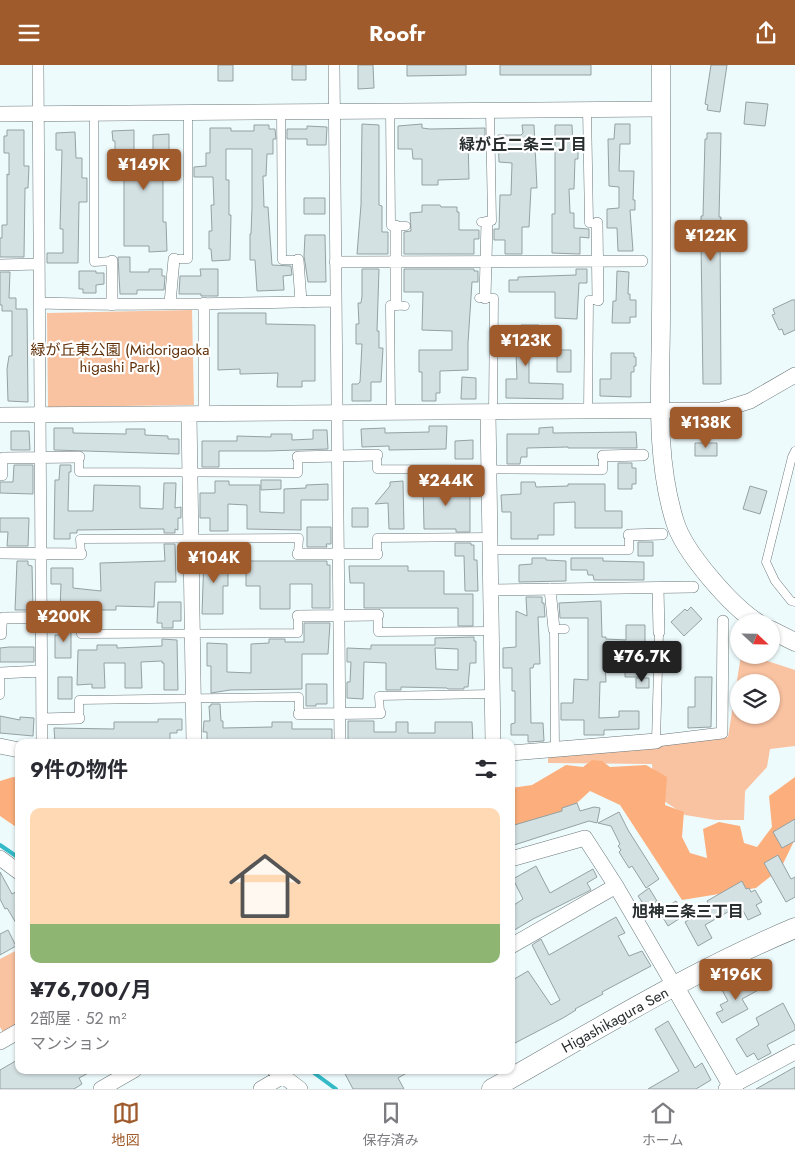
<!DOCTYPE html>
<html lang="ja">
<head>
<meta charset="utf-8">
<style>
  :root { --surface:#fff; --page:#f7f7f7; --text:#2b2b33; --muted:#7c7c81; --line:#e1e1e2; --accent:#9f5b2c }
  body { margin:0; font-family:Jost,"Noto Sans JP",sans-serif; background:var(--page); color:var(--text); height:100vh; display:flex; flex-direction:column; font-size:19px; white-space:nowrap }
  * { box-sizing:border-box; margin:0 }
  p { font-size:16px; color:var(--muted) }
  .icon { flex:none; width:28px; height:28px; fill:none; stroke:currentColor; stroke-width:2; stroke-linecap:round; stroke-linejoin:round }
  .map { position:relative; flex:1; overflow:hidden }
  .drawer { position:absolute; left:15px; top:674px; width:500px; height:335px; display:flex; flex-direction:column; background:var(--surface); border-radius:10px; box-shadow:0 1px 4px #0004 }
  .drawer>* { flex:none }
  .needle { width:32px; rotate:112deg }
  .controls { position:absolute; left:730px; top:549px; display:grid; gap:10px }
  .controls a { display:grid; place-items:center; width:50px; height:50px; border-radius:50%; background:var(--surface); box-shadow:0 1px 4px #0004; font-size:25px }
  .price { position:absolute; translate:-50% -42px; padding:0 11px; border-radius:5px; background:var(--accent); color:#fff; font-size:16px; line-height:32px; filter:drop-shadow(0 1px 2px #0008) }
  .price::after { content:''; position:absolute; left:50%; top:30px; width:15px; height:11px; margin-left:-8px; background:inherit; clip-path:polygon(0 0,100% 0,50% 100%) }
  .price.selected { background:#222; color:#fff }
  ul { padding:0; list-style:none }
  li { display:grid; align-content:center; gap:10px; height:265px; padding:0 15px }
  li span { display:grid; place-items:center; height:155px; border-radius:10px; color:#555 }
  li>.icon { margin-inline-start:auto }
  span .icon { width:90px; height:90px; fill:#fffc; stroke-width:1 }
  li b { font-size:21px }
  h2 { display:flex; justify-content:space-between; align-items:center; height:60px; padding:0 15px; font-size:21px }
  header { display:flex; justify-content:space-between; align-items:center; height:65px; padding:0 15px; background:var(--accent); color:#fff; font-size:22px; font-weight:700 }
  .menu { display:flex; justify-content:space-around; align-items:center; height:70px; border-top:1px solid var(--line); background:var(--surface); font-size:14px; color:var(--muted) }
  .menu a { display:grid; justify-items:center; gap:2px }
  .menu .selected { color:var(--accent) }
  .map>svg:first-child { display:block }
</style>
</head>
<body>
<header><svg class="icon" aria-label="menu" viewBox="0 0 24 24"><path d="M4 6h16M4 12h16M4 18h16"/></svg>Roofr<svg class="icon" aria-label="share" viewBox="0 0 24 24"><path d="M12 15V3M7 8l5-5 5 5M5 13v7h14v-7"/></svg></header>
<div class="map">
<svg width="795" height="1024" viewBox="0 0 795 1024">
  <rect width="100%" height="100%" fill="#eefbfd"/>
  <path fill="#f9c2a1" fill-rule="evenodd" d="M192 245 194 340 48 342 47 248Z
    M741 590H749L795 605V681L770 684 767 702 745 726 744 755H716L685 750 655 730 652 699 548 698V691L728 672ZM739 618H771V650H739Z
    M19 884V966L6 973 0 962V894Z"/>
  <path fill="#fcaf7d" d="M592 695 602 696 610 702 646 700 667 712 665 740 684 747 682 772 690 788 707 793 703 764 719 757 740 761 744 778 757 782 772 762 769 731 795 712V774L781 803 756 823 682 835 620 740 590 726 565 749 511 765V723L532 720 566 700 583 702Z
    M13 712 19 713V764L0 751V716Z"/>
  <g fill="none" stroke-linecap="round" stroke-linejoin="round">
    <path stroke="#34bac7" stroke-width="4" d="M0 780 19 793
      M310 1005 336 1024"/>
  </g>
  <path fill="#d4e1e3" stroke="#95a1a2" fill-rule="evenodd" d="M218 0H233V16H218Z
    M292 0H306V15H292Z
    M358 0H373L374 23 358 24Z
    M407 0H466V10L407 11Z
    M500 0H591V10H500Z
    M711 0H727L720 47 707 45 708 40 705 39Z
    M746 37 768 39 765 61 744 59Z
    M362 59 379 60V140L382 141V167H388V189H357L361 140Z
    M422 59V63L430 64 485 63V73H468L469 114 438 115V120H422V94H413L412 84H398V61Z
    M615 59H630V79H620L619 106H634L633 135H635V145H630L633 186H618L617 163H607V144L619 143V122L609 121 608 74H614Z
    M254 60H269V64H275L276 74H273V89H267L266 111H263L264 142H268L272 200 291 201 292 210 283 211 284 225 257 226 255 195H250V169H251L252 142V84H226V115H229V150H231L230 195 212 196 211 184H209V166H212L211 140H214L213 112H194V102L206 101V88H210V63H231V66H254Z
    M522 60H534L537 123H531L529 162H522V189H505V175H494V164H499L500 130H511L512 98 499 97 498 70H521L523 68Z
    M555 60H572L573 84H578V94H575L574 124H569L570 148H574V163L589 164V173L580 172V189L552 188V149H555Z
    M307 61 327 62 326 80H307V74H287V64H307Z
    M7 65H24V101H29L28 123H25L24 192H0V173H2V160H7V109L9 110V88H4V71H7Z
    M134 65V88L153 87V70L169 69V111L163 112V157H166L167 186 149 187V181H124V110H122L121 86H115V76H113L112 66Z
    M75 67 76 93H82V113H87V137H79L78 198H47V188H63V164H60L62 85H56V68Z
    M707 68H721L719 152H721L720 166 721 319H703L701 176V151H703L705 74H707Z
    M304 133H325V149H304Z
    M422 140H440L441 142H457V147H459V165H479V174H474V189H404V167L411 166 410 148 422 147Z
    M305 170H325L326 217H308L304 191Z
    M118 192H130V207H149V204H162V211H165L164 225H137V229H120Z
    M200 204H218V231H201V229H179L180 211H201Z
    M362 204H379L377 266H379V283H383L381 317H371V336H352V319H358L360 317 362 279H356V259H359L358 238H361L362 231Z
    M404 204H474V206H478V217H472L468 278V305L440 306V328H436V336H422V307H419V285H452V266L422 265 423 227H404Z
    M576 204H587V218H579L577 254 555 253V227H509V215H518V212L576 210Z
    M79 206H96V208H104V219L96 220V228H83V224H79Z
    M617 206 629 207 628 229H630V235H636V252H630V258H612L613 236H616Z
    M0 207H10L9 233H16V244H27L28 337 8 336 7 304 9 291H12V246H2V240H0Z
    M792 235H795V265L784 270 782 264 779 265 772 250 775 249 773 244Z
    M218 248H266V259L315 260V316H302V322H277L278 308 240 309V304L218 305Z
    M521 260H539L538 281H529V318L563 319V334L506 333V314H517L516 288H499V269L521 270Z
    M557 285H571V307H557Z
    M611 288H634V292H636V301H634V307H631V332L600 331V314H611Z
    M462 312 476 313V334H461Z
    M429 361H447L446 384 389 385V381L362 382 361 364 385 363V368L429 367Z
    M553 362V368L636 367 637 383H568V382L527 383V392H521L520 399H507V369H539V363Z
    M54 363H73V368L126 369V364H145V370L168 371V374H179V389L54 385Z
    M313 365H327L328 384 267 386H219V402H202V376H237V371L271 372V369H292V375L313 374Z
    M11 366H29L30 385H11Z
    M473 375V394H455V376Z
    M695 378H717V391H695Z
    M618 398H632V403H636V419H632V424H618Z
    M14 400H33V429L0 428V417H13Z
    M60 400H71V407H69L68 446H93L94 420 140 421V443L163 444 164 418H176L175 443 181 442V453H178V465L175 464V468H164V464L77 465V468H70V474H54L55 415H59Z
    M261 415H281V424L261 425Z
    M215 416H229V420H260V447L284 448V424L306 423V420L328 419V435H301V465L247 464V440L228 439V466H210V453H200V428H215Z
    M403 416 404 464H389L388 438 375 439 390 421V417Z
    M464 417V431H470V467H456V464H424L423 418Z
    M521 417H535L536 422 568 421V419H605V446H622V463H575V437L554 438V470H538V474H511V447H502L501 430 521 429Z
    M750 421 767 426 760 449 743 444Z
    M352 443H368V462H352Z
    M0 453H29L28 481H7L8 467H0Z
    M307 462H331V479H326L327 482H307Z
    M638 477H653V491H638Z
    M455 478H471V480H474V495H477L478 526H465L464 491H455Z
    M164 479H175L176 517H155L154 542 116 541V545H60L61 519H51V503H73V523L101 526 100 498 165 496Z
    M204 490H219V496H228V521H223V549H202Z
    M532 493H546V495L566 496V516L519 517V500L532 499Z
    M571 493H603V496L644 497V515H594L593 510H588L587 505H571Z
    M17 496H28V500L32 501 33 545H15Z
    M246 496H327V500H330V543H312V519H290V544H260V521H246Z
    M349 501H408V506H444V529H473V561H458V543H364V518H350Z
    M526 532H542V538H544L545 552H538L540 599H534L533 603H530L531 658H543L544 676 528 677V670H511V659L515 658V626H512V603H503V583L516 582V546L527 551Z
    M601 536 602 572H606V574L626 575V560H645V582H642L643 612H625V595H605L606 617H600L599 653 619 652V646H639V664L604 665V670H584V655H561V638H573L574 614 588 615V553H560L559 538Z
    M158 537H181V556H173V563H162V558H157Z
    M691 542 702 554 684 571 671 557 685 544 687 546Z
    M304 558H330L328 589H302V624L230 625 211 628V601H207V578L227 579V607L251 608V579L269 578V574H285V577H304Z
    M60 560H71V593H55V570H60Z
    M474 572V576H476V598H470L468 622H464V624H448L447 623 401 622V625H386V598L364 597 363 634 347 633V617H350L351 597H347V583L371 584V580H435V573ZM435 583 458 584V605L436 604Z
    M162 574 177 575 178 625H164V598H162V596L141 597 142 623H125V598H104L105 623H92V619L77 620 78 585H97V580H117V583L162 581Z
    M9 582H34V597H0V583Z
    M58 612H72V634H58Z
    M695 612H712L711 662 688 663V642H695Z
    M636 613H649V623H636Z
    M306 619H327V639H316V641H306Z
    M211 639H220L221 656H223V663L272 662V657H292V664H332V677L272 678V675L207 677V667H203L204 656H210L209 641H211Z
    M0 651 20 655V652L34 653 33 671 0 668Z
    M158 654H182V665H177V668H170V678H55L54 663 114 664V657H158Z
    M348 656H374V667H396V657H408V668H435V657H472L473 678H348Z
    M577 738 580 746 594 742 600 743 597 758 589 756 511 781V761L562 746V743Z
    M619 747 628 765 659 814 646 823 632 801 629 803 619 787 621 785 618 781 620 779 611 761 598 758Z
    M795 754V776L782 783 773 767Z
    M778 790 791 814 795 812V832L786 837 764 798Z
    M536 801 550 828 593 804 597 812 587 818 591 825 533 854 511 867V842L523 834 513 814Z
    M0 807 12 829 19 825V863L7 843 5 844 0 834Z
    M742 816 746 824 749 823 751 827 755 825 762 837 756 840 761 849 748 855 740 840 705 860 712 873 698 881 685 857 704 846 702 842 708 838 707 836Z
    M649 823 657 836 646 843 638 831Z
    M676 836 685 850 668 861 659 846Z
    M616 852 625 868 618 871 629 891 642 886 651 901 602 927 603 929 575 944 576 945 563 953 515 978 511 970V916L528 906 551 940 560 935 532 880 541 874 549 890Z
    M8 865 16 881 0 890V869Z
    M757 915 762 923 742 934 748 944 722 958 716 948 723 945 720 940 728 936 722 925 734 918 738 926Z
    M783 938 795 961V965L767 980 771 988 758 995 754 988 747 992 736 974 759 960 756 953Z
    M668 956 695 1003 702 998 711 1015 696 1024H648L679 1006 655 964Z
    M19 994V1005H94L79 1013 82 1019 74 1024H0V1005Z
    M795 1002V1024H756Z
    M343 1005H412L398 1013 404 1024H353Z"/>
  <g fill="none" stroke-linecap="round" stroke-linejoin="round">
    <defs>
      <path id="service" d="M587 44 589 158H597
        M281 46 282 195H298
        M390 46 391 161H406
        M94 48V197L112 196
        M481 157 492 156 490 45
        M174 194H188V47
        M479 233H494L493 347
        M588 346 589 235H598
        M391 347 390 240 405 241
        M795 386 792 392 766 497 775 516 791 536 795 537
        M377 390V404L603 405V391
        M79 392V407L298 408V392
        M0 411H3V393
        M490 485H629V470
        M81 489 80 474 299 473 298 489
        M377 489V473L490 472
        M378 550V567L491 566
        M81 552V569L298 568V551
        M0 570H2L3 553
        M0 630V608
        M380 648 379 631 492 629
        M79 653V635L299 632V649
        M656 676 659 567
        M555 685 554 564H565"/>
      <path id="pedestrian" d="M38 0 42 678
        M334 0 340 678
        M597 158 598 235
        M298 195 301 237
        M335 197 642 196
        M0 200 39 199
        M485 233 487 157
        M39 238C138 241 237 238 336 236
        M170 238 174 194
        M204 238V349
        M112 240V196
        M396 240V161
        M603 391 643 390
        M298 392 377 390
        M3 393 79 392
        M629 470 662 469
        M0 488 81 489
        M298 489H377
        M658 523 659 567
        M550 524 554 564
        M490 525 693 522
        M298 551 378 550
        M3 553 81 552
        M0 608 41 606
        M299 649 380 648
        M42 654 79 653
        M656 676 722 668 723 556"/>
      <path id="minor" d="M0 49 661 44
        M488 347 493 678
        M189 349 194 678
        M0 350 721 345 750 336 795 310
        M0 681 19 685
        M511 688 656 676
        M0 793 19 807
        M511 794 585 773 616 821 675 922
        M511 881 616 821
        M0 977 19 966
        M275 1005 300 1024
        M101 1024 134 1005
        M261 1024 283 1011
        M726 1024 795 987"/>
      <path id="tertiary" d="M661 0C661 83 662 167 661 250 661 319 654 390 675 457 684 487 731 541 758 558
        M771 565 795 577
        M675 922 734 1024"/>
      <path id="secondary" d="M492 1024C591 968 690 907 795 863"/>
    </defs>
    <use href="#service" stroke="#6c7879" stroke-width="9"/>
    <use href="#pedestrian" stroke="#6c7879" stroke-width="12"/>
    <use href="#minor" stroke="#6c7879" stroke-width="16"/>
    <use href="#tertiary" stroke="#6c7879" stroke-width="19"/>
    <use href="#secondary" stroke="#6c7879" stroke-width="21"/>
    <use href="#service" stroke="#fff" stroke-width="8"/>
    <use href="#pedestrian" stroke="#fff" stroke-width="11"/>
    <use href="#minor" stroke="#fff" stroke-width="15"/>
    <use href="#tertiary" stroke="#fff" stroke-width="18"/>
    <use href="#secondary" stroke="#fff" stroke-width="20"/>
  </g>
  <g text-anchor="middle" stroke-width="4.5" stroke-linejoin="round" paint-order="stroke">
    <g font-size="15" fill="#5f2f08" stroke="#fff">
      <text x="120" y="290">緑が丘東公園 (Midorigaoka<tspan x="120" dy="17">higashi Park)</tspan></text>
    </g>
    <g font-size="15" fill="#292e2e" stroke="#fff">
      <text transform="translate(615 955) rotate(-29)" y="5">Higashikagura Sen</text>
    </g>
    <g font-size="16" font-weight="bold" fill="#292e2e" stroke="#fff">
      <text x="523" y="85">緑が丘二条三丁目</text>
      <text x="688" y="852">旭神三条三丁目</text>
    </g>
  </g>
</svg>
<div class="controls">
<a><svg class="needle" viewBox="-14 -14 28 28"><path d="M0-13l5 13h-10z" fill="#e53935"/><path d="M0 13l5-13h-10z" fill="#7c7c81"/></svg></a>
<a><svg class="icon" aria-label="layers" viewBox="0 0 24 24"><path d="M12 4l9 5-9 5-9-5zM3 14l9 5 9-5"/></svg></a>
</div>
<b class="price" style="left:144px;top:126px">¥149K</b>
<b class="price" style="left:711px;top:197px">¥122K</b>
<b class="price" style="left:526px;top:302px">¥123K</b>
<b class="price" style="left:706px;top:384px">¥138K</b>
<b class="price" style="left:446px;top:442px">¥244K</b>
<b class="price" style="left:214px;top:519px">¥104K</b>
<b class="price" style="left:64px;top:578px">¥200K</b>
<b class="price selected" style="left:642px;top:618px">¥76.7K</b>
<b class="price" style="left:736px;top:936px">¥196K</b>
<section class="drawer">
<h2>9件の物件<svg class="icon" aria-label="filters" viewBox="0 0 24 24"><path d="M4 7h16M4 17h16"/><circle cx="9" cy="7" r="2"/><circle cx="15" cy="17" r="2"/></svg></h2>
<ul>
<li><span style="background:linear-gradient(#ffd9b3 75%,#8fb573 0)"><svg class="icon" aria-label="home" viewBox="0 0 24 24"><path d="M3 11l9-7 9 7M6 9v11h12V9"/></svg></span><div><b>¥76,700/月</b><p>2部屋 · 52 m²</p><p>マンション</p></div></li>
</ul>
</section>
</div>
<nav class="menu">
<a class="selected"><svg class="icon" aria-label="map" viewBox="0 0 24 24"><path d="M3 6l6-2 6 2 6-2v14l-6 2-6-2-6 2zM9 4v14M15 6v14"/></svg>地図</a>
<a><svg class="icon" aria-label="saved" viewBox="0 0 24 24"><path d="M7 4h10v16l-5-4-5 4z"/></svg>保存済み</a>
<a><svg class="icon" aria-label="home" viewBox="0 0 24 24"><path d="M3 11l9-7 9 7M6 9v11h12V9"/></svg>ホーム</a>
</nav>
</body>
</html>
